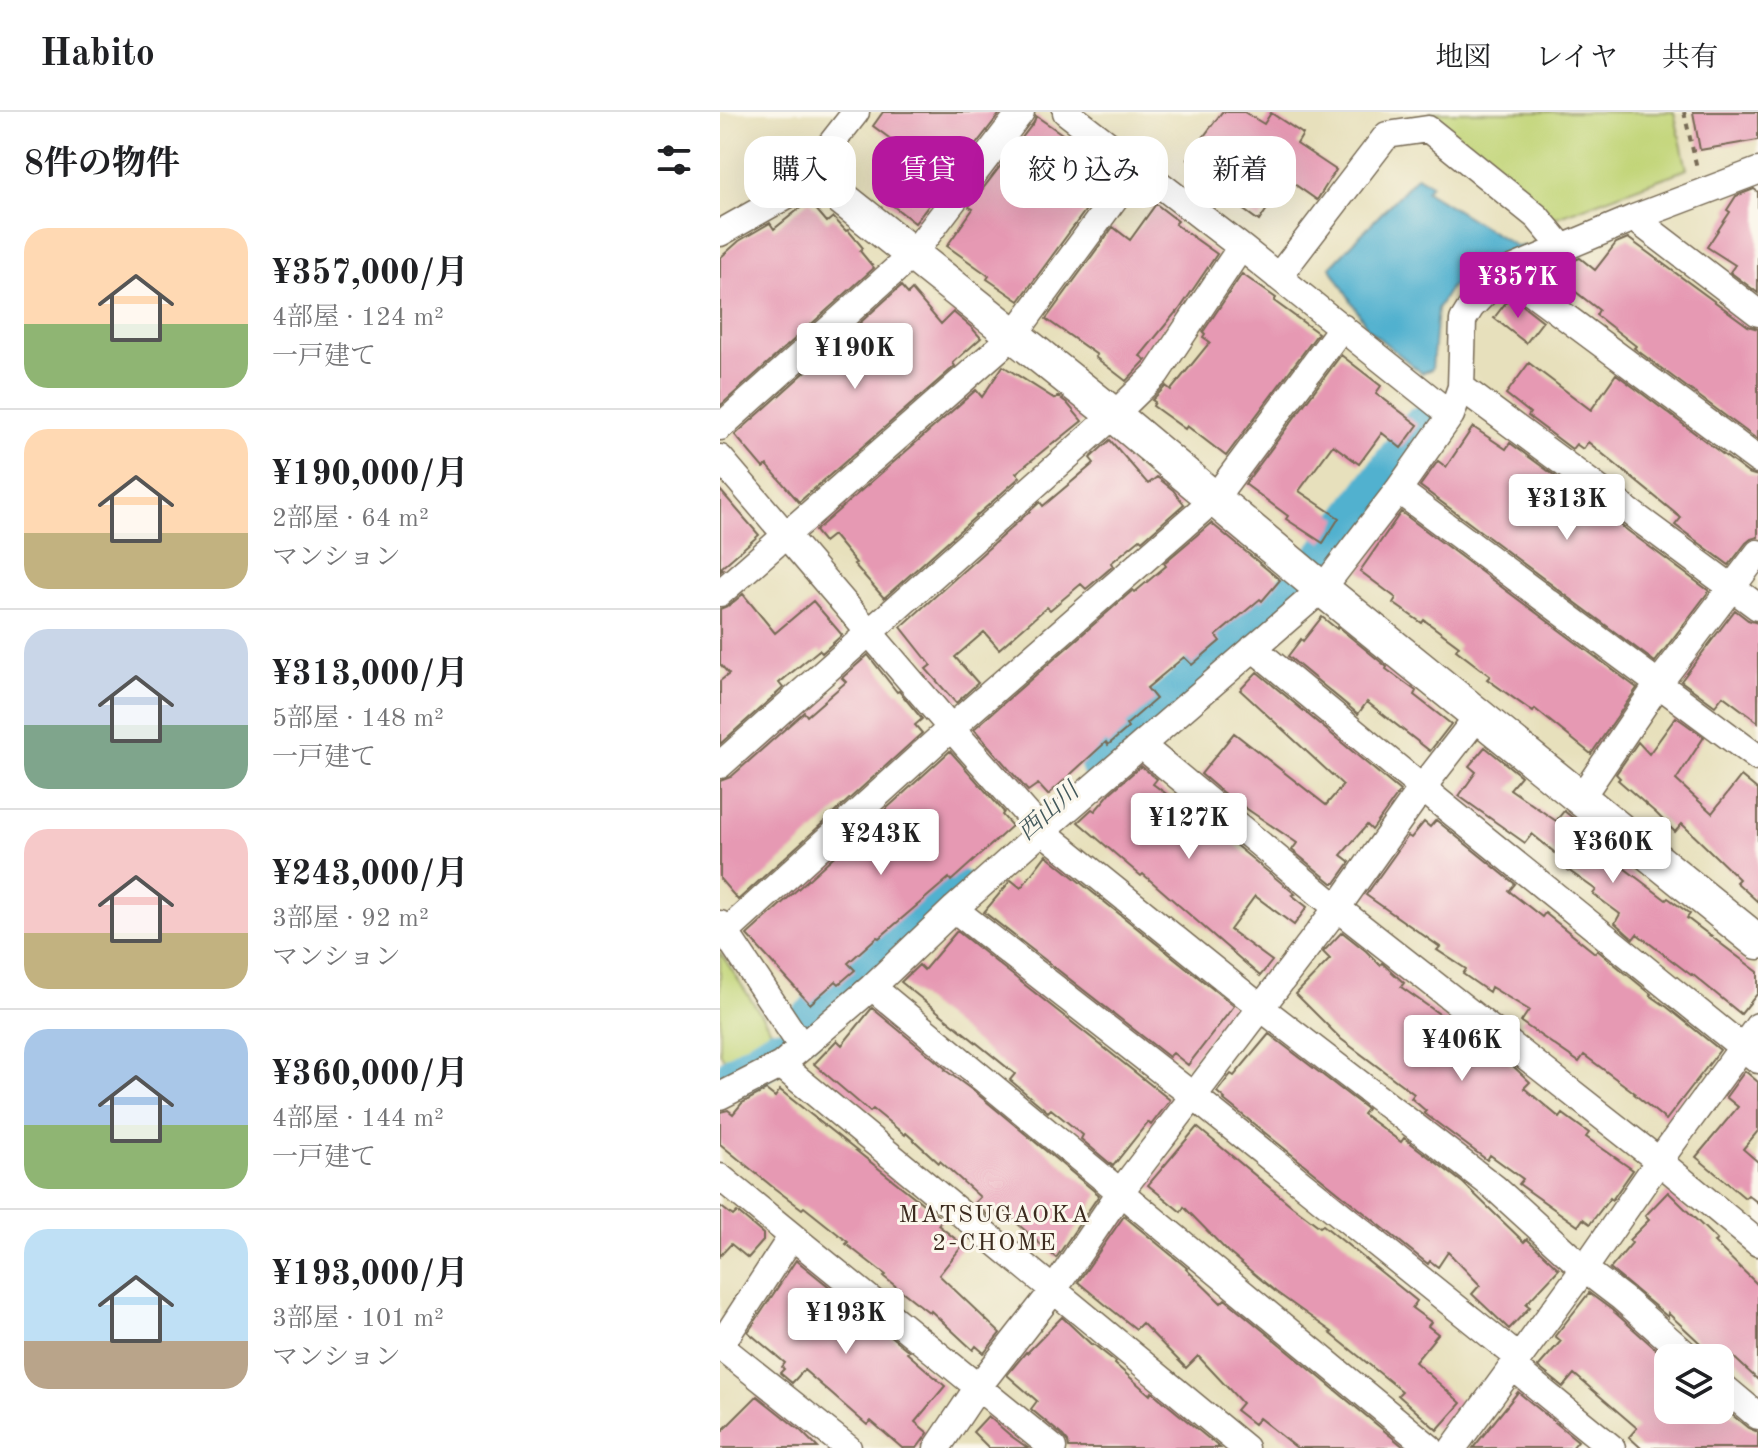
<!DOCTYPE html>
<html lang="ja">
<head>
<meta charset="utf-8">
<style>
  :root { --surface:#fff; --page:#f2f2f2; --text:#202124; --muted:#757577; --line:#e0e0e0; --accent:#b5179e }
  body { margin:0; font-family:"Old Standard TT","Noto Serif JP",serif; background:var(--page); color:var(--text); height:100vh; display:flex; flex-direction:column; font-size:30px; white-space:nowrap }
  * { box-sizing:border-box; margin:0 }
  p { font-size:26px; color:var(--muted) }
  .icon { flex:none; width:44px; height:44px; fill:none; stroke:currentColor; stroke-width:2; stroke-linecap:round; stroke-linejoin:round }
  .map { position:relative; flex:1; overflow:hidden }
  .details { display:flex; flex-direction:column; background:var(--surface); width:720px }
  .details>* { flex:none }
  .guide { position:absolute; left:24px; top:24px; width:760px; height:72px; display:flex; gap:16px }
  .tools { position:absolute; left:934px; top:1232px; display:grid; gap:16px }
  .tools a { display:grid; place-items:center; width:80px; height:80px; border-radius:16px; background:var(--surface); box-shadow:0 8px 32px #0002; font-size:40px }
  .price { position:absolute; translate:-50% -68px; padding:0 18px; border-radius:8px; background:#fff; color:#222; font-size:26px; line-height:52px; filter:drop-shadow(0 2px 4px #0008) }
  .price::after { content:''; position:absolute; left:50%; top:48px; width:24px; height:18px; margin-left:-12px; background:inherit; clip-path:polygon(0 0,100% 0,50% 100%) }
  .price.on { background:var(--accent); color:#fff }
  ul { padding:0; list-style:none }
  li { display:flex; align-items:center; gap:24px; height:200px; padding:0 24px }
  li+li { border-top:2px solid var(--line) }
  li span { display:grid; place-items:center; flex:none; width:224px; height:160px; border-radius:24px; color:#555 }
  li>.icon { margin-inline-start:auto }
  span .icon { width:96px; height:96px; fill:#fffc; stroke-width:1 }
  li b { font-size:34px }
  h2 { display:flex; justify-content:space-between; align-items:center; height:96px; padding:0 24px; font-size:34px }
  .tag { padding:0 28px; border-radius:24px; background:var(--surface); box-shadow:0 8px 32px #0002; font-size:28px; line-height:72px }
  .tag.on { background:var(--accent); color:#fff }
  header { display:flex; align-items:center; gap:48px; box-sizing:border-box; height:112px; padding:0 40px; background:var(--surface); border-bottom:2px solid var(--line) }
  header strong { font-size:38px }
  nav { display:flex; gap:44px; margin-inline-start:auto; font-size:28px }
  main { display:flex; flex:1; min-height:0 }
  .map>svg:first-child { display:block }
</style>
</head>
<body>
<header>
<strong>Habito</strong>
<nav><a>地図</a><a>レイヤ</a><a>共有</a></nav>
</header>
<main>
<section class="details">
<h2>8件の物件<svg class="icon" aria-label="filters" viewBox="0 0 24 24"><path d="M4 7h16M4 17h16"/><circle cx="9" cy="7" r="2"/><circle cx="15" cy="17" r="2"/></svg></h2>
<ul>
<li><span style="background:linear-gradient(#ffd9b3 60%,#8fb573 0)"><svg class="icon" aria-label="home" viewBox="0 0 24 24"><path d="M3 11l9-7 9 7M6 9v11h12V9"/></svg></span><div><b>¥357,000/月</b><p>4部屋 · 124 m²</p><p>一戸建て</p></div></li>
<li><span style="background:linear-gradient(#ffd9b3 65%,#c2b280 0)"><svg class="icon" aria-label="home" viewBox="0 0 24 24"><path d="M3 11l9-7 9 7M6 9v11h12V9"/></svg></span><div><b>¥190,000/月</b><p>2部屋 · 64 m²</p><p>マンション</p></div></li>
<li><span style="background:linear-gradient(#c9d6e8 60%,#7fa58c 0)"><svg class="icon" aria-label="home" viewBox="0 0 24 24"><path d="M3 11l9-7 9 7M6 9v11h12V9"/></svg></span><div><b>¥313,000/月</b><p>5部屋 · 148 m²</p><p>一戸建て</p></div></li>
<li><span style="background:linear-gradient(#f6c9c9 65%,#c2b280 0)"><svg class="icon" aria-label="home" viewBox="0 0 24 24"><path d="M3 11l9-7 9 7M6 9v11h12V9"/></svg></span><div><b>¥243,000/月</b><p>3部屋 · 92 m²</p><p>マンション</p></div></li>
<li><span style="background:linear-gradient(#a9c7e8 60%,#8fb573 0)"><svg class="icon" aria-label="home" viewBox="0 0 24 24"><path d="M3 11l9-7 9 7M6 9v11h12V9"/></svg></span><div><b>¥360,000/月</b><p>4部屋 · 144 m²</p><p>一戸建て</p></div></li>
<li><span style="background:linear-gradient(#bfe0f5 70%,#b9a48a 0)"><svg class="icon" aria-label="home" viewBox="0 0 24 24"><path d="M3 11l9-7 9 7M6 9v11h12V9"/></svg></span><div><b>¥193,000/月</b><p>3部屋 · 101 m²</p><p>マンション</p></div></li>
</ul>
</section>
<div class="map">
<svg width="1038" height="1336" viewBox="0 0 1038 1336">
  <rect width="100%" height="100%" fill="#fbf7ec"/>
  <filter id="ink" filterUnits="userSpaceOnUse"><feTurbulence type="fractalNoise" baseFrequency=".0125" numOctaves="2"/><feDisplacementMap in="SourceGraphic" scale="16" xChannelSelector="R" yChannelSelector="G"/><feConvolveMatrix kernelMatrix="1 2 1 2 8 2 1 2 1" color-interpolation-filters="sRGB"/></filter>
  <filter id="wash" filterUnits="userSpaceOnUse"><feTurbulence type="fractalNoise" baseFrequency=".006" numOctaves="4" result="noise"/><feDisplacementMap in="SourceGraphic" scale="32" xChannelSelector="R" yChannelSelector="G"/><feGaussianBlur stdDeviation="1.8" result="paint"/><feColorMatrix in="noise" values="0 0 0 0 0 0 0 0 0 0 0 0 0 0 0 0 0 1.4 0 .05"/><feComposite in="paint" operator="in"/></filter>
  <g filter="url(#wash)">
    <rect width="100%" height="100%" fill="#e7e0bc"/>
    <path fill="#c2d579" stroke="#7e804c" stroke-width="2" d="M711 0H954L967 57 834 106 712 6Z
      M0 840 57 927 55 937 13 961 0 940Z"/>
    <path fill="#51b1cf" stroke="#466e76" stroke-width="2" d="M697 64 711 72 706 79 797 135 804 134V139L780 145 730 176 717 197 712 257 702 261 649 218 610 155Z"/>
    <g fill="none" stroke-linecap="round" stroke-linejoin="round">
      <path stroke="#51b1cf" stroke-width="44" d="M604 449 703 315
        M382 651 572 483
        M84 915 237 779
        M18 963 56 939"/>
    </g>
    <g id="blocks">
      <path fill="#e699b3" d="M163 0H281L195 111 163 86 191 47 189 45 191 42 153 14Z
        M502 0H524L544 12 551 1 583 22 577 32 616 58 597 88 567 67 539 109 507 86 511 80 467 47Z
        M973 0H1038V28L980 38Z
        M316 4 367 39 368 38 372 41 395 58 299 189 267 167 269 164 227 134 253 97 249 95 314 10Z
        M1034 77 1038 80V181L1010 160 1015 153 987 135 1010 100 1007 98 1016 84Z
        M89 89 107 110 113 105 126 119 128 118 143 136 140 139 154 156 0 294V146L19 129 50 111 54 117Z
        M436 92 458 109 455 112 497 142 457 201 456 200 420 244 426 248 406 269 375 245 377 243 326 207 393 115 410 128Z
        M908 126 1028 214 1038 217V328L914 236 916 234 876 203 879 198 838 166 850 150 860 146 875 158 896 131Z
        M522 162 556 186 554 189 598 221 506 344 467 314 465 317 433 294 435 290 432 288 446 274 451 278 490 230 483 225 485 222 483 220Z
        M181 174 188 182 192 178 221 212 233 200 251 215 261 226 233 251 235 254 79 390 47 353 43 356 15 323Z
        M791 184 823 209 806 231 774 206Z
        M621 243 661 274 656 281 698 313 681 336 662 321 639 352 613 333 579 379 619 406 603 431 566 407 568 404 525 372Z
        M809 251 871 298 896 262 1028 361 1038 364V425L1031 427 1026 431 1009 453 955 413 961 406 868 330 863 337 856 332 852 337 808 304 810 301 786 282Z
        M283 254 335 287 338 284 347 291 362 309 336 330 335 329 296 361 300 365 164 486 134 452 136 451 113 423 104 430 95 419 256 278 262 285Z
        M753 315 786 337 790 331 835 364 832 369 875 396 876 395 989 479 935 550 700 374 718 349 726 355Z
        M390 328 428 372 437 365 453 378 464 392 422 429 420 427 391 451 393 454 366 477 361 472 330 498 327 495 279 537 264 520 235 545 258 571 236 591 206 557 211 553 181 515 320 390 323 394 374 351 370 346Z
        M0 378 39 423 1 456 3 457 0 460Z
        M681 400 917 576 871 642 815 597 813 600 767 567 770 564 736 538 739 534 704 508 702 511 673 491 676 486 640 459Z
        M491 411 560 468 542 489 540 487 496 524 500 529 472 553 464 545 427 576 436 587 406 613 408 616 388 633 386 630 328 683 318 672 308 679 254 617 413 478 415 480 446 454 444 451Z
        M23 482 55 521 93 489 122 523 102 541 99 538 59 571 63 576 0 632V569L9 562 0 552V497L10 493Z
        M1015 498 1028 508 1038 511V610L1003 584 995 594 961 569Z
        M602 505 617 517 618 515 667 555 666 557 696 579 694 583 731 612 710 639 647 590 638 602 568 544 581 527 583 529Z
        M148 543 177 580 179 579 202 607 195 613 202 621 18 788 0 767V669L11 665 84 600 87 604 126 570 122 566Z
        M537 560 680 679 652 718 647 713 621 743 630 750 615 771H612L572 738 577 731 502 680 481 662 514 621 606 693 623 673 520 578Z
        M956 605 984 625 956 668 992 701 1021 664 1038 678V790L1016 770 1019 767 962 712 955 720 936 701 898 668 900 666 896 662 918 630 929 642Z
        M765 635 801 664 790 677 836 709 844 699 868 718 859 730 893 754 896 750 946 788 948 786 970 802 967 806 1038 860V881L1021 902 972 862 971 863 917 822 913 827 895 811 900 802 873 782 876 778 848 758 851 754 812 722 805 731 739 684 756 660 749 654Z
        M230 639 284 700 282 703 292 714 231 769 229 766 159 826 157 825 128 851 135 858 119 872 116 869 90 892 27 823Z
        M421 654 437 667 433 672 513 731 575 782 572 783 587 795 574 813 535 784 510 818 552 849 540 864 423 762 421 764 358 710 372 697 375 699 391 680Z
        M716 708 795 772 789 779 822 805 825 801 875 841 877 838 931 882 930 883 947 895 1000 938 946 1008 914 982 915 981 864 943 859 950 801 910 809 898 771 875 769 880 743 862 746 857 717 838 720 835 646 783 688 724 691 726 704 710 710 715Z
        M326 743 514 894 468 953 453 941 449 945 264 800 291 768 301 776Z
        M237 819 450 988 431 1013 428 1010 393 1054 361 1027 363 1023 331 997 328 1000 290 968 295 962 181 870 199 853 204 858Z
        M622 820 646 839 660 853 662 851 684 871 681 875 735 913 736 911 794 955 810 970 804 976 840 1006 843 1002 869 1021 866 1025 913 1058 892 1088 890 1086 870 1112 863 1107 858 1114 799 1072 803 1067 770 1043 767 1048 704 1001 706 999 691 986 694 982 621 927 576 882 610 847 603 840Z
        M152 896 226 957 225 958 255 980 379 1083 336 1146 280 1096 271 1106 254 1091 260 1085 220 1049 219 1051 186 1021 185 1023 153 997 150 1000 94 952 117 928 122 933Z
        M549 922 647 997 643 1002 681 1030 684 1026 743 1071 804 1130 807 1127 839 1157 806 1192 810 1195 789 1217 752 1182 760 1173 728 1140 718 1155 710 1149 708 1152 504 988 505 987 497 980 511 962 514 964Z
        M1025 959 1038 970V1019L1023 1037 1038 1050V1091L1028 1083 1025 1086 976 1045 1018 995 1006 985Z
        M46 978 55 985 60 978 222 1107 218 1113 243 1133 219 1163 280 1221 264 1241 256 1234 253 1238 211 1199 210 1201 183 1180 164 1165 166 1163 126 1132 128 1130 84 1095 82 1097 54 1076 0 1032V1000L8 998 13 1002 22 991Z
        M477 1015 572 1094 600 1115 603 1113 697 1189 692 1196 711 1210 708 1214 718 1222 695 1250 741 1291 717 1318 678 1283 682 1279 610 1221 612 1220 556 1180 508 1140 464 1095 461 1100 428 1073Z
        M948 1080 997 1128 994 1130 1038 1173V1268L1007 1239 1000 1247 996 1246 948 1201V1205L890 1157 912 1131 909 1128 929 1108 925 1104Z
        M0 1094 13 1104 17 1100 43 1122V1129L28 1146 11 1132 0 1144Z
        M404 1104 467 1156 466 1157 501 1191 505 1187 685 1336H577L539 1306 534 1312 516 1298 522 1291 478 1244 466 1256 422 1211 416 1217 387 1194 358 1170Z
        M76 1148 189 1239 187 1241 225 1274 195 1310 208 1321 197 1336H182L151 1309 147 1313 84 1258 72 1271 60 1261 64 1257 62 1255 65 1251 28 1220Z
        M869 1181 892 1198 948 1248V1298H1000V1293L1028 1316 1038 1320V1336H921L909 1325 917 1316 854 1262 843 1275 818 1255 841 1229 835 1224Z
        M342 1205 372 1233 373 1232 396 1250 395 1252 430 1283 432 1280 500 1336H349L348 1330 343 1324 311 1297 317 1289 287 1263 306 1240 307 1241Z
        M798 1280 858 1329 852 1336H753Z
        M37 1284 81 1319 98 1336H0V1321Z
        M268 1304 291 1324 308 1336H269L253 1320Z"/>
    </g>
  </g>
  <g filter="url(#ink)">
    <use href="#blocks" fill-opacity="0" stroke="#776a55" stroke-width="2"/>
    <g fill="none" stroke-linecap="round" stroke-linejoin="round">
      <defs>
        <path id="minor" d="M346 0 521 135 731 303
          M914 106 1038 201
          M0 121 71 81 89 60 136 0
          M785 160 1038 348
          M558 165 667 23 708 17 817 105 843 136
          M741 275 1038 495
          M0 315 192 143 301 0
          M0 346 231 616 322 719 540 895 775 1076 864 1157 902 1186 970 1246
          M678 378 1038 646
          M0 481 294 223 417 56
          M533 536 702 676 1038 948
          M422 634 617 796 939 1049 1038 1131
          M0 653 394 303 436 262 521 135
          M860 687 939 571 1038 441
          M234 797 472 983 799 1246
          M0 812 82 935
          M6 820 231 616 494 387 622 215
          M152 875 710 1336
          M61 953 525 1336
          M0 984 61 953 152 875 234 797 322 719 602 477 678 378 731 303 741 275 743 208 751 195 785 160 914 106 1038 59
          M0 1065 72 1124 0 1234
          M72 1124 333 1336
          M0 1234 128 1336
          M793 1255 892 1336
          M1000 1272 1038 1304
          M217 1336 258 1275 333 1179 401 1079 617 796 702 676 758 604
          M733 1336 864 1157 939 1049 1038 914"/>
        <path id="tertiary" d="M89 60 394 303 602 477 1038 830"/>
      </defs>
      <use href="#minor" stroke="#776a55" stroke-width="29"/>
      <use href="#tertiary" stroke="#776a55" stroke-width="37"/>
      <path stroke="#776a55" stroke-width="4" stroke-dasharray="6 6" stroke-linecap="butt" d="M964 0 977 56"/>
      <use href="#minor" stroke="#fff" stroke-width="26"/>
      <use href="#tertiary" stroke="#fff" stroke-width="34"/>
    </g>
  </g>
  <g text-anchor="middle" stroke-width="6" stroke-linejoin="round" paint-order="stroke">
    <g font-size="24" font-style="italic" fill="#43595c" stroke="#fbf7ec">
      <text transform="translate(328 699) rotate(-42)" y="8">西山川</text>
    </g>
    <g font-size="24" letter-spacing="2" fill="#3b2a1e" stroke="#fbf7ec">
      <text x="275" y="1110">MATSUGAOKA<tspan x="275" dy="28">2-CHOME</tspan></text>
    </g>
  </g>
</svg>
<div class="tools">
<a><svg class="icon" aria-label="layers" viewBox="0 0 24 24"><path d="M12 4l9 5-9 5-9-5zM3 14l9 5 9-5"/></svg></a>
</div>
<b class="price on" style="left:798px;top:208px">¥357K</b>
<b class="price" style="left:135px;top:279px">¥190K</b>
<b class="price" style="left:847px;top:430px">¥313K</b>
<b class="price" style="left:469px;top:749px">¥127K</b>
<b class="price" style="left:161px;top:765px">¥243K</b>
<b class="price" style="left:893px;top:773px">¥360K</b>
<b class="price" style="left:742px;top:971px">¥406K</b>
<b class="price" style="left:126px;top:1244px">¥193K</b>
<div class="guide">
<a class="tag">購入</a>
<a class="tag on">賃貸</a>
<a class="tag">絞り込み</a>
<a class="tag">新着</a>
</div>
</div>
</main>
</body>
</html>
